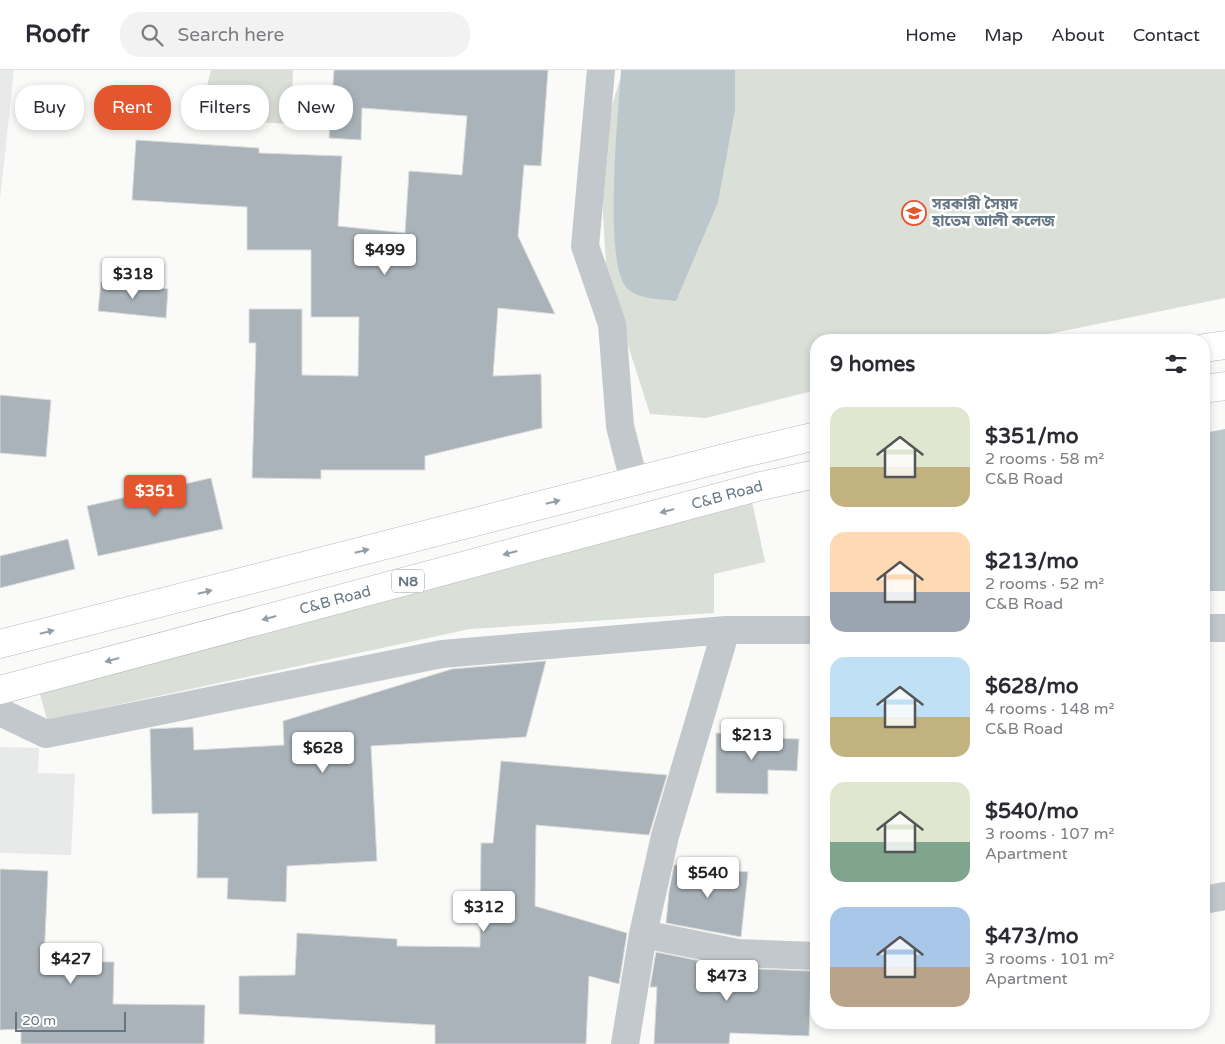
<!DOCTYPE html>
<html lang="en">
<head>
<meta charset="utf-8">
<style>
  :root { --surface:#fff; --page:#f2f2f3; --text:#2b2b33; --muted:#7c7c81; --line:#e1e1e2; --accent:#e4572e }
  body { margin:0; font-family:"Varela Round","Noto Sans Bengali",sans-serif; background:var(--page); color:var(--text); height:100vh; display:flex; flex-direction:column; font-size:19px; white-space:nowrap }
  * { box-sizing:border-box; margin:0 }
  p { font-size:16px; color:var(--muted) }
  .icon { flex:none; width:28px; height:28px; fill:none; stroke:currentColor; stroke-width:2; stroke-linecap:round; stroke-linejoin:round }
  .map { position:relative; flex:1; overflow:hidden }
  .side { position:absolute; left:810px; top:264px; width:400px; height:695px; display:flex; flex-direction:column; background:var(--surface); border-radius:20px; box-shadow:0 2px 8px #0003 }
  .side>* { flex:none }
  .guide { position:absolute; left:15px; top:15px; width:475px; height:45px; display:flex; gap:10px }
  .scale { position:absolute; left:15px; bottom:12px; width:111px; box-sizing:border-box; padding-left:5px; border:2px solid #657683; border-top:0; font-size:14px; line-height:18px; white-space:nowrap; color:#657683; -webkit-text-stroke:4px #fff; paint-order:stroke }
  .price { position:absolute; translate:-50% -42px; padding:0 11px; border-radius:5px; background:#fff; color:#222; font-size:16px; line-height:32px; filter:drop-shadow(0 1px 2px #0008) }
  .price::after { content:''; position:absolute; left:50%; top:30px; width:15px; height:11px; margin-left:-8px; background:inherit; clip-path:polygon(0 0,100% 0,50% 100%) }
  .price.selected { background:var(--accent); color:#fff }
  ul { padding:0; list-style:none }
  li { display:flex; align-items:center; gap:15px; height:125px; padding:0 20px }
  li span { display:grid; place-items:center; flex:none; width:140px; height:100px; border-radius:15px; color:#555 }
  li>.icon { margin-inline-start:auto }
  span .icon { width:60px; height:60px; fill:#fffc; stroke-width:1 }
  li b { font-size:21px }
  h2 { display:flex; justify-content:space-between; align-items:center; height:60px; padding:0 20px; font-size:21px }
  .pill { padding:0 18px; border-radius:20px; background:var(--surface); box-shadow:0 2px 8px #0003; font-size:18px; line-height:45px }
  .pill.selected { background:var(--accent); color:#fff }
  header { display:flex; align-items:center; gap:30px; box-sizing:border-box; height:70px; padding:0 25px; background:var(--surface); border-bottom:1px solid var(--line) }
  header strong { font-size:24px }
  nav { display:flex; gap:28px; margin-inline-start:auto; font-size:18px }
  .search { width:350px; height:45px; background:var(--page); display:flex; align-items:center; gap:12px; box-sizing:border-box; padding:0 18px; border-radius:20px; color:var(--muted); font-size:19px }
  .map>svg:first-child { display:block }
</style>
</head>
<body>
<header>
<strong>Roofr</strong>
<div class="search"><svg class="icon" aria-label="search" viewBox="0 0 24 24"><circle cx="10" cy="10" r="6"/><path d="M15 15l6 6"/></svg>Search here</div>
<nav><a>Home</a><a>Map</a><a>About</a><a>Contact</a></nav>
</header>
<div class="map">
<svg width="1225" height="974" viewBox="0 0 1225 974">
  <rect width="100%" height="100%" fill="#fafaf8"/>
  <path fill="#e8e9e9" d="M0 0H14L0 130Z
    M0 677 39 678 38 703 75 704 71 785 0 783Z"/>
  <path fill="#dadfd7" d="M211 0H293L291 54 199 49Z
    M623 0H1225V228L1019 270H816V320L706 348 650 344 607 210 599 77Z
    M751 427 765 492 714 504V543L470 559 47 650 35 606Z"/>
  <path fill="#bbc7cb" d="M621 0H735V40L718 132 676 231C660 229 641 230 628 219 602 198 619 38 621 0Z
    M1225 359V521H1204V363Z"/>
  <path fill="#aab3b9" stroke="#dcdcda" d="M334 0H548L541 96 524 95 518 166 555 244 498 238 493 306 541 304 542 358 425 386V400H321V409L252 408 256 273H249V239H302V305L358 306 359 247H311V180H247V137L132 130 136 70 259 78V83L342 86 338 156 405 163 409 101 462 105 467 46 362 38 361 70 329 68Z
    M101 212 168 219 166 248 98 241Z
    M0 325 51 330 46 387 0 383Z
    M211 408 223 459 98 486 87 436Z
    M68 469 75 499 0 518V486Z
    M546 591 526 667 371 676 377 791 287 796 286 832 227 829 228 808H197L198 743 152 744 150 659 193 657 194 680 284 675 283 651 452 599Z
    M716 663 769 664 768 668 799 669 797 701 768 700V724L716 723Z
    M501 691 667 705 649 765 536 755 535 836 627 863 619 914 589 906 586 974H435V955L239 944V906L295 905 297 863 397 869V876L480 877 481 773H493Z
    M674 795 748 802 741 867 666 853 669 822Z
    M0 799 48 801 44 891 114 892 113 934 205 935 204 974H21V959L0 960Z
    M656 882 735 898 811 901 809 966 730 963 729 974H654L657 917H650Z"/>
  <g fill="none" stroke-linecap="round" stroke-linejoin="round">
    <defs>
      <path id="trunk" d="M1204 278 1225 275
        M1204 319 1225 316
        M0 574 740 384 816 366
        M0 620 761 416 816 404"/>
    </defs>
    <use href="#trunk" stroke="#b4b9bd" stroke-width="29"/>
    <path stroke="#c3c8cc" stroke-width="28" d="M601 0 585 176 612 254 620 356 634 411
      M1204 558H1225
      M0 642 46 664 442 584 726 560H816
      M1204 830 1225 826
      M643 864 738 883 816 886
      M625 974 643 864 665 766 726 560"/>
    <use href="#trunk" stroke="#fff" stroke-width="28"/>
  </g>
  <defs><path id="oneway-solid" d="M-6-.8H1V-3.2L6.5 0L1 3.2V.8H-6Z" transform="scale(1.25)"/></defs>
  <g fill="#939fa8">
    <use href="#oneway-solid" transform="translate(553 432) rotate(-14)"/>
    <use href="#oneway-solid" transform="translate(667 441) rotate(165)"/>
    <use href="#oneway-solid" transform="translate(362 481) rotate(-14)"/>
    <use href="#oneway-solid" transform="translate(510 483) rotate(165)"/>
    <use href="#oneway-solid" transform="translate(205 522) rotate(-14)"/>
    <use href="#oneway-solid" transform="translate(269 548) rotate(165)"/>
    <use href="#oneway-solid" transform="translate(47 562) rotate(-14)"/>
    <use href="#oneway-solid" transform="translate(112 590) rotate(165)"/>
  </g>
  <defs>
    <symbol id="university-ring" viewBox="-11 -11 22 22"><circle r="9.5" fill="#fff" stroke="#e4572e" stroke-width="1.5"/><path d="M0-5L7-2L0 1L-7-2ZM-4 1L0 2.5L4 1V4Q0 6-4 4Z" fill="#e4572e"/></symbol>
  </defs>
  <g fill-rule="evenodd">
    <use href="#university-ring" x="900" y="129" width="28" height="28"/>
  </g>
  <g text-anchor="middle" stroke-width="5" stroke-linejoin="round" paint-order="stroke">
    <rect fill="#fff" stroke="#939fa8" stroke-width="1" x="392" y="499.5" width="32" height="23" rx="4"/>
    <g font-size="14" font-weight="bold" fill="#657683">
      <text x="408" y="516">N8</text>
    </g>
    <g font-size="15" font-weight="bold" fill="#657683" stroke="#fff" text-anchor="start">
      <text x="932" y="139">সরকারী সৈয়দ<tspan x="932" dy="17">হাতেম আলী কলেজ</tspan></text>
    </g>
    <g font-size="15" fill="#657683" stroke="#fff">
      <text transform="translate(727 425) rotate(-15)" y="5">C&amp;B Road</text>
      <text transform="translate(335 530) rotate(-15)" y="5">C&amp;B Road</text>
    </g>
  </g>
</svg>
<div class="scale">20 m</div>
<b class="price" style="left:385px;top:206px">$499</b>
<b class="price" style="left:133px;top:230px">$318</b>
<b class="price selected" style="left:155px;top:447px">$351</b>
<b class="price" style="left:752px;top:691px">$213</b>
<b class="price" style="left:323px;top:704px">$628</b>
<b class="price" style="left:708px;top:829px">$540</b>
<b class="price" style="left:484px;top:863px">$312</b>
<b class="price" style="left:71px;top:915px">$427</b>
<b class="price" style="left:727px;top:932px">$473</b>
<div class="guide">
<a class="pill">Buy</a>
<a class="pill selected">Rent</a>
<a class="pill">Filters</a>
<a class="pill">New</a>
</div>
<section class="side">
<h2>9 homes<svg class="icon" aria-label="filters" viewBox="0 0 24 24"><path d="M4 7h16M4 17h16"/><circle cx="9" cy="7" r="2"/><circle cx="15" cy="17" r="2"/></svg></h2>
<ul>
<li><span style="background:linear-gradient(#dfe7d0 60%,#c2b280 0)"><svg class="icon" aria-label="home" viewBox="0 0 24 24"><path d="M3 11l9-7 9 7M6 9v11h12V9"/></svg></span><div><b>$351/mo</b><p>2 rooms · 58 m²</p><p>C&amp;B Road</p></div></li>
<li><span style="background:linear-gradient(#ffd9b3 60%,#9aa5b1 0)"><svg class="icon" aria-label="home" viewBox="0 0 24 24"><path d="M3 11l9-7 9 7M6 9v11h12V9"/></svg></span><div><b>$213/mo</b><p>2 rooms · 52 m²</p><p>C&amp;B Road</p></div></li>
<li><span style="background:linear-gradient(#bfe0f5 60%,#c2b280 0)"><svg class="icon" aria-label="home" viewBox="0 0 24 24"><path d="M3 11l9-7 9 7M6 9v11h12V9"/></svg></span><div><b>$628/mo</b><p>4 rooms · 148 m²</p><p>C&amp;B Road</p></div></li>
<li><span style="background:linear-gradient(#dfe7d0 60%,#7fa58c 0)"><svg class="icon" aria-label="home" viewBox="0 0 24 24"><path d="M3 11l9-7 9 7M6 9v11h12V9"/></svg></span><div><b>$540/mo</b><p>3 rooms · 107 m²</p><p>Apartment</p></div></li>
<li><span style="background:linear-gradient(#a9c7e8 60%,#b9a48a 0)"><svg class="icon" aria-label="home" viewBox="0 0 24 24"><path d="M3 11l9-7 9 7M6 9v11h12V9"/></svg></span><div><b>$473/mo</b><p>3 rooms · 101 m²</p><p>Apartment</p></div></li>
</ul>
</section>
</div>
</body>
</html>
